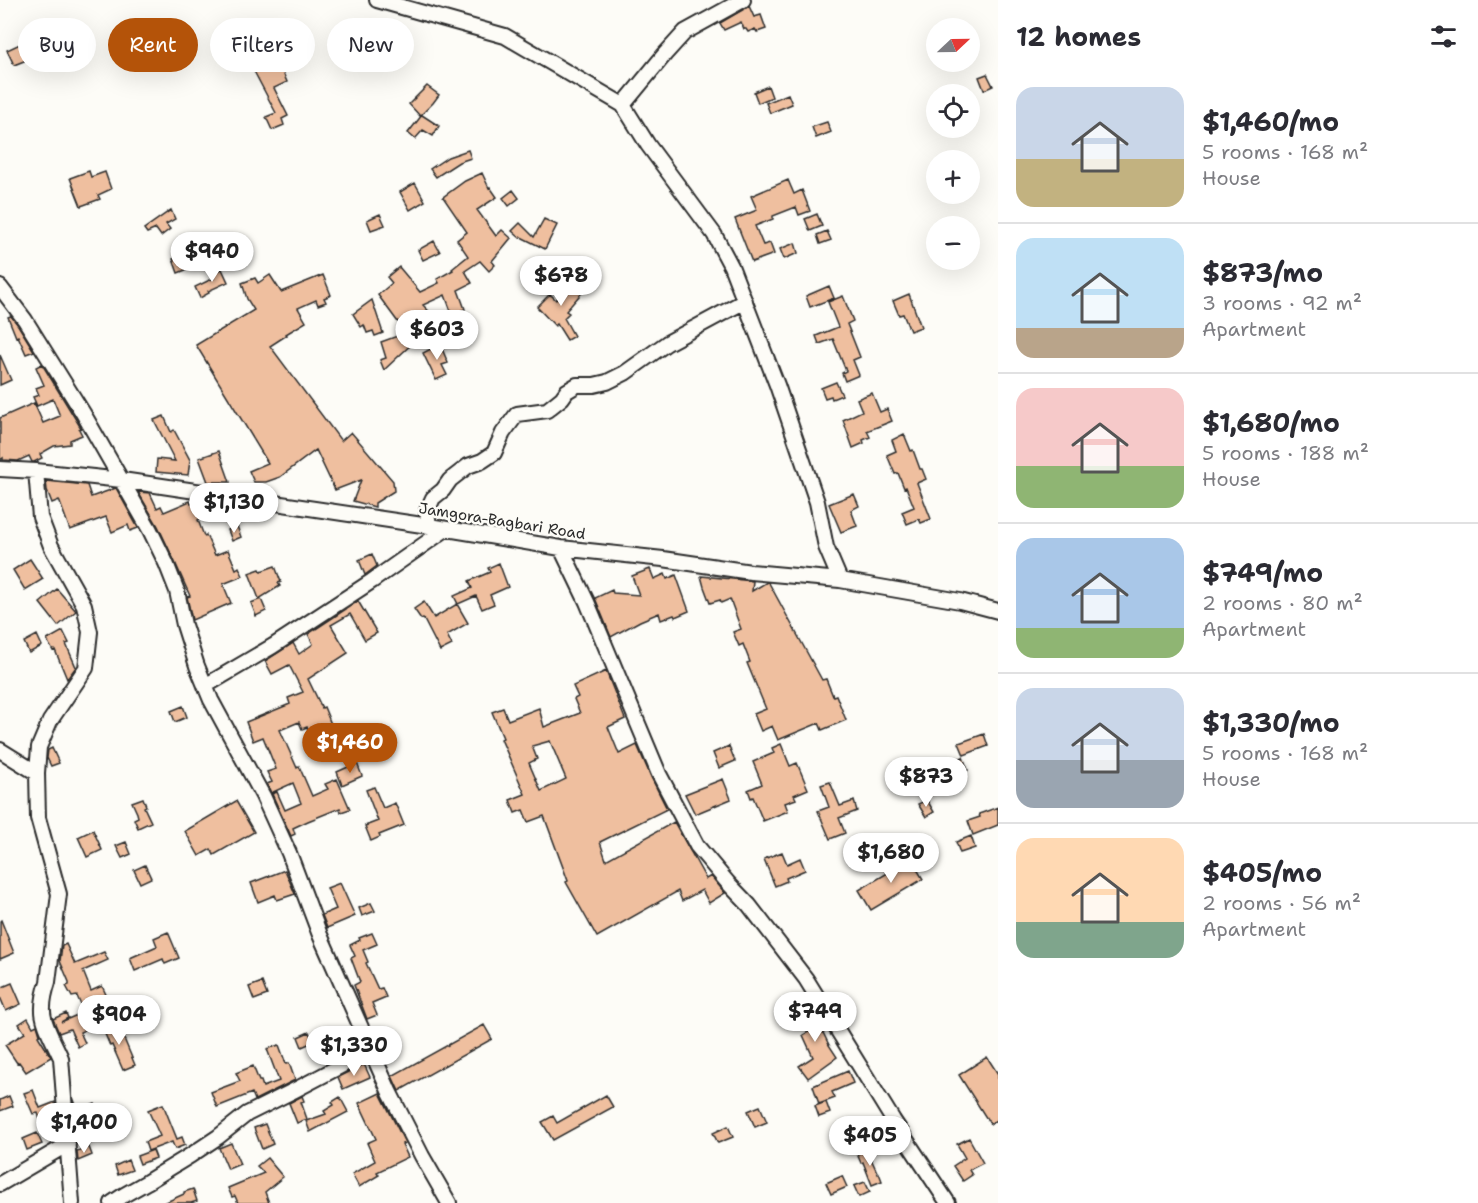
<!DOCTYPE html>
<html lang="en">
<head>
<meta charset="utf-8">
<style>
  :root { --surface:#fff; --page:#f2f2f3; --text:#2b2b33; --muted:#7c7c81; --line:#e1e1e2; --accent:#b45309 }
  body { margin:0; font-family:"Shantell Sans",sans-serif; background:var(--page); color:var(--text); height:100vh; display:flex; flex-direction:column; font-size:22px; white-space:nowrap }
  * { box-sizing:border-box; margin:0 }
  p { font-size:20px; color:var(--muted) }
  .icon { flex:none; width:33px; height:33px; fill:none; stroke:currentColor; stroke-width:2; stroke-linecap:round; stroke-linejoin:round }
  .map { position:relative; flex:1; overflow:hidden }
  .side { display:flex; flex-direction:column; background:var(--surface); width:480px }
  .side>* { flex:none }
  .guide { position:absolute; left:18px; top:18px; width:570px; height:54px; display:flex; gap:12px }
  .needle { width:39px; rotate:68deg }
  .controls { position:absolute; left:926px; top:18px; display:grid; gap:12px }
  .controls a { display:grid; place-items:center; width:54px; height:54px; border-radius:50%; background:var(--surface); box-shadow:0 6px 24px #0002; font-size:30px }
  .price { position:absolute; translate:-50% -51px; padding:0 14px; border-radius:21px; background:#fff; color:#222; font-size:20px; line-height:39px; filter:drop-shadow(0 2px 3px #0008) }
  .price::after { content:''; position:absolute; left:50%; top:36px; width:18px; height:14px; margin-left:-9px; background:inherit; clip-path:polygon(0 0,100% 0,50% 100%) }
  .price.on { background:var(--accent); color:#fff }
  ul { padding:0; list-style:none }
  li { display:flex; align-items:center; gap:18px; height:150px; padding:0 18px }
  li+li { border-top:2px solid var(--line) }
  li span { display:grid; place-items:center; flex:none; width:168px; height:120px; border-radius:18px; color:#555 }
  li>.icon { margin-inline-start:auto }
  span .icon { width:72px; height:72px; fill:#fffc; stroke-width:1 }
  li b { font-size:26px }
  h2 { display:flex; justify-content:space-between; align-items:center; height:72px; padding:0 18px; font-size:26px }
  .chip { padding:0 21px; border-radius:27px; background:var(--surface); box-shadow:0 6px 24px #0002; font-size:21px; line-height:54px }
  .chip.on { background:var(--accent); color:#fff }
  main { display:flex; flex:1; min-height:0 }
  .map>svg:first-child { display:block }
</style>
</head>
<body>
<main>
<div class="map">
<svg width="998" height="1203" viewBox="0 0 998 1203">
  <rect width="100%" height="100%" fill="#fdfcf7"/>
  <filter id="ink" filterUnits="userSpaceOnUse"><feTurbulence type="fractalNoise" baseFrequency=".0167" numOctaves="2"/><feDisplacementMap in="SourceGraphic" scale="12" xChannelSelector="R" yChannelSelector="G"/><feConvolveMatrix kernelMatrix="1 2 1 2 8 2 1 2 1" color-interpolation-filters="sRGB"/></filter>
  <g filter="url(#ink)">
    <path fill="#efbf9f" stroke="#2b2b2b" stroke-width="1.5" fill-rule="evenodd" d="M749 6 754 17 761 15 766 29 757 32 755 29 748 32 746 29H744L741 22 724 30 720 23Z
      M265 33 269 43 272 42 276 51 274 52 287 82 274 88 288 116 282 119 284 125 272 130 266 117 276 113 247 58 258 53 256 48 259 47 255 37Z
      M22 43 29 59 14 65 7 50Z
      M987 74 993 86 984 90 979 77Z
      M427 86 439 95 433 103 420 116 409 104Z
      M768 86 772 97 758 103 754 92Z
      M788 94 792 104 770 113 766 103Z
      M422 115 439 126 433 136 423 130 415 139 408 133Z
      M827 122 831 132 816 138 812 127Z
      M468 150 471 158 459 162 436 177 430 169 448 157Z
      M89 171 91 177 105 172 111 189 98 195 100 199 81 206 70 178Z
      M482 173 489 188 490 187 497 197 477 210 496 236 502 230 511 238 492 261 495 265 489 271 480 261 465 271 472 283 458 290 465 309 452 314 445 295 423 305 440 323 431 331 429 328 384 370 380 360 386 358 381 342 406 333 378 295 392 283 387 277 399 267 420 292 439 283 437 279 453 270 452 269 468 256 457 240 467 232 443 197 465 181Z
      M788 180 794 194 802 190 810 211 799 215 796 207 773 216V219L755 226 763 245 770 243 774 254 752 262 735 219 757 210 751 196Z
      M415 183 425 201 410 210 400 192Z
      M513 190 519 198 509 206 503 198Z
      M171 210 175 219 166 224 170 229 161 236 156 229 147 233 144 229Z
      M380 214 385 225 371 230 367 220Z
      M817 214 822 226 810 231 805 219Z
      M544 219 557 225 545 249 521 237 520 238 512 231 520 223 534 237Z
      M827 231 831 240 820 244 817 235Z
      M434 241 440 252 423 260 418 250Z
      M795 243 798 253 784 259 780 249Z
      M183 256 188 269 178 273 173 259Z
      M222 269 228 282 208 291 209 293 200 298 195 287 214 278 212 273Z
      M270 275 281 292 323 275 331 295 324 298 326 302 318 305 316 300 298 308 306 322 286 334 287 335 270 346 341 441 351 432 393 481 394 491 375 503V507L353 501 361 480 335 490 316 450 280 477 266 482H254L249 471 268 463 196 345 254 310 247 299 242 283 255 278 258 283Z
      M573 280 585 289 566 311 569 313 564 318 574 336 567 340 557 324 555 326 537 307 550 294 556 300Z
      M829 286 834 298 810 307 806 296Z
      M909 294 921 327 910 331 903 314 899 315 893 301Z
      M843 296 853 321 847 324 860 357 853 360 859 375 845 381 842 373 846 371 833 339 819 344 816 336 838 327 828 302Z
      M372 300 383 333 375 336 373 331 367 333 364 325 361 327 353 314Z
      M11 316 18 325 34 351 26 354 18 336 16 337 8 317Z
      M440 344 448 363 442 365 447 375 436 380 423 353Z
      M0 355 11 380 0 385Z
      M42 364 81 428 79 429 82 435 70 440V444L54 446 40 454 42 458 34 462H32L29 456 18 461 3 460V458L0 460V418L34 403 43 423 60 416 53 399 37 406 33 397 39 395 36 388 44 385 36 367Z
      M836 382 842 395 832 399 831 396 825 398 821 388Z
      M872 393 880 412 887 409 892 421 867 431 870 437 863 440 864 443 853 448 843 420 862 411 857 399Z
      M164 416 171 432 174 430 190 460 188 475 156 472 157 459 175 461 154 420Z
      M904 434 911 451 913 450 920 469H922L926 479 917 483 931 519 921 523 919 519 907 524 902 512 914 507 906 487 904 488 898 473 895 474 887 455 896 451 892 440Z
      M219 451 230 482H208L199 458Z
      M46 481 87 485 91 497 116 488 138 528 130 531 128 525 112 532 106 517 70 530 59 500 52 503 47 490Z
      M138 492 150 493 157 508 161 506 164 512 190 501 191 504 201 501 207 516 198 520 204 536 206 535 215 555 228 550 236 569 239 567 243 576 223 584 231 603 192 620 187 597 190 596 174 560 158 526Z
      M854 494 859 506 851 510 857 526 841 532 829 504Z
      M237 526 241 537 232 541 228 530Z
      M372 554 377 566 365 575 359 560Z
      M30 559 43 579 25 590 13 570Z
      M499 563 508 587 490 595 494 604 482 609 476 596 458 604 454 596 472 588 469 581 490 572 488 568Z
      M275 566 281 582 278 583 280 586 259 599 249 573 260 569 261 571Z
      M650 569 654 579 665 574 667 579 676 575 689 611 675 617 674 615 661 620 659 613 640 621 611 637 595 598 612 590 613 593 639 595 632 576Z
      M701 576 753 581 752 591 767 582 769 583 822 680 826 679 833 696 836 695 846 720 822 730 819 723 778 740 772 726 761 731 754 714 766 709 747 663 750 662 743 644 739 646 733 632 741 629 730 599 721 603 720 600 710 603 704 587Z
      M57 589 76 611 58 626 40 603Z
      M261 599 266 611 256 616 251 603Z
      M358 601 377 633 365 640 350 614 331 625 348 653 308 679 322 708 324 707 333 729 340 726 345 738 316 749 307 727 302 729 299 722 280 730 297 768 299 766 312 796 328 789 325 784 337 779 350 809 341 812 340 808 308 821 293 828 295 834 291 836 272 794 277 792 285 810 301 803 293 783 271 793 267 784 272 782 267 772 276 769 263 737 253 741 246 722 290 704 288 698 303 692 289 665 272 674 265 661 293 643 299 654 313 644 308 634Z
      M424 602 434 618 457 604 468 623 447 635 452 645 440 651 423 618 421 619 414 609Z
      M63 631 69 643 66 644 76 667 67 679 55 650 53 651 47 640Z
      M37 635 42 646 29 653 24 642Z
      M606 671 625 719 608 727 619 754 637 745 651 777 667 809 600 842 606 860 674 822 706 879 711 876 725 893 709 903 702 890 682 901 678 891 597 937 566 882 568 881 544 816 528 822 523 810 515 813 510 800 525 794 501 739 503 738 492 712 503 708 508 720 539 708 544 727 580 713 574 699 578 697 573 686ZM550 741 566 779 541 791 529 763 537 759 532 746Z
      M183 706 187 717 175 722 171 711Z
      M984 734 988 746 964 755 959 743Z
      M781 744 790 766 797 763 808 789 794 795 796 799 785 803 788 811 763 821 753 797 751 798 748 790 762 784 753 762 774 753 772 748Z
      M729 746 735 761 719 768 713 753Z
      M52 748 59 763 51 766 47 758 48 750Z
      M963 757 968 770 955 776 950 762Z
      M357 763 362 776 342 785 337 772Z
      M723 779 731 799 695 814 685 794Z
      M830 782 840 806 854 801 857 811 839 818 845 833 830 839 818 811 829 807 821 785Z
      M374 787 383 808 395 803 404 825 379 835 380 837 371 841 365 826 378 821 366 790Z
      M143 798 146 806 144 807 151 822 138 828 134 819 138 817 137 813 132 802Z
      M927 800 934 812 926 817 918 804Z
      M236 801 254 832 214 855 211 849 199 856 185 831Z
      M998 807V825L973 835 968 821 980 817 979 814Z
      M93 830 102 850 87 857 78 837Z
      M971 836 975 848 960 853 956 842Z
      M126 842 131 854 122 858 116 846Z
      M782 852 787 864 800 858 805 870 786 878 787 881 775 886 764 859Z
      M911 859 923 879 871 910 859 890Z
      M145 865 151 878 140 883 134 870Z
      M285 870 295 894 277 900 275 895 258 902 251 883Z
      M340 883 355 916 327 928 322 915 336 909 327 888Z
      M371 903 375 911 362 916 359 908Z
      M1 920 14 953 0 959V921Z
      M168 932 179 958 165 964 163 959 135 971 130 958 157 946 154 938Z
      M372 933 377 944 363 950 368 962 366 963 378 989 382 988 386 997 372 1003 377 1015 367 1019 354 985 360 982 351 958 355 956 350 945 360 940 359 938Z
      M66 944 75 964 104 952 108 960 83 971 91 991 102 986 109 1001 95 1007 102 1022 80 1032 85 1043 78 1047 70 1029 59 1033 53 1019 66 1013 68 1018 61 1022 84 1012 77 996 72 997 66 986 69 985V982L60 961 62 946Z
      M262 982 267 995 254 1000 249 987Z
      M12 983 21 1004 6 1011 0 997V988Z
      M805 995 829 1045 837 1057 808 1078 799 1066 813 1057 803 1035 812 1030 797 999Z
      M28 1018 33 1027 37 1025 40 1035 38 1036 51 1057 26 1072 19 1062 17 1063 5 1045 25 1033 19 1024Z
      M117 1022 135 1065 123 1070 112 1045 110 1046 103 1029Z
      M484 1025 492 1039 399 1091 392 1076Z
      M309 1032 313 1042 302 1047 298 1037Z
      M279 1045 286 1064 289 1063 295 1080 255 1100 252 1093 217 1107 211 1092 240 1081 236 1073 253 1066 259 1081H261L263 1087 279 1081 267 1049Z
      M987 1057 998 1074V1119L990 1124 959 1075Z
      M364 1064 370 1077 343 1089 338 1077Z
      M848 1071 853 1083 832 1092 835 1098 819 1104 813 1086Z
      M33 1090 40 1108 55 1102 57 1123 42 1126 38 1113 33 1114 24 1093Z
      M380 1093 405 1143 402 1144 408 1157 377 1172 379 1175 359 1187 352 1174 375 1161 367 1143 376 1139 359 1103Z
      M606 1095 613 1107 553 1140 542 1122 553 1116 557 1123Z
      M9 1096 13 1106 0 1111V1100Z
      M302 1096 304 1101 301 1102 307 1119 297 1123 289 1103Z
      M73 1097 78 1111 95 1104 107 1133 83 1142 75 1123Z
      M340 1097 348 1112 310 1132 306 1121 326 1114 324 1111 334 1105 332 1102Z
      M826 1102 830 1113 819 1117 815 1106Z
      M163 1104 177 1139 182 1137 185 1145 175 1149 172 1142 148 1151 145 1142 160 1136 148 1110Z
      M760 1106 767 1122 755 1127 748 1111Z
      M265 1124 273 1144 262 1149 254 1128Z
      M728 1126 733 1137 718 1143 713 1133Z
      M37 1133 42 1144 27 1150 23 1139Z
      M969 1138 983 1163 969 1170 972 1175 963 1181 953 1166 965 1158 957 1144Z
      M231 1143 240 1164 228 1169 219 1148Z
      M89 1147 92 1155 78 1161 77 1151Z
      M153 1150 156 1158 140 1164 137 1156Z
      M867 1150 878 1174 879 1173 882 1181 872 1185 863 1162 861 1163 857 1154Z
      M267 1158 283 1177 265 1192 269 1203H238L235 1196 232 1197 228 1188 264 1173 257 1166Z
      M128 1160 132 1170 118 1175 115 1166Z
      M842 1176 847 1187 831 1194 826 1183Z
      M865 1182 870 1192 859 1197 854 1186Z
      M193 1189 197 1201 191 1203H164L184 1194V1192Z"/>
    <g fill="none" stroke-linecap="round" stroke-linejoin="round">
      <defs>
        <path id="minor" d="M377 0 505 36 623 105 648 145 714 234 731 266 777 385 817 502 826 547 840 580
          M623 105 665 54 685 32 743 0
          M0 287 25 320 83 413 150 530 166 563 177 591 184 625 197 666 211 700 263 796 289 853 320 935 390 1093 422 1156 449 1203
          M0 469 36 471 122 480 429 526 561 548 663 559 751 572 840 580 960 601 998 611
          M36 471 40 517 51 546 84 605 90 632 86 668 50 721 39 747 37 773 38 818 59 894 48 982C36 1018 47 1026 61 1058L72 1203
          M429 526 427 511 433 498 443 490 450 480 468 466 482 461 494 453 503 433 517 414 547 410 562 398 567 391 577 385H594L607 382 625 373 667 343 745 301
          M561 548 587 602 659 774 697 846 728 883 749 905 806 979 893 1120 948 1203
          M205 686 273 646 372 581 446 529
          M0 750 37 773
          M0 1184 68 1144
          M112 1203 124 1195 147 1182 191 1155 218 1137 247 1114 295 1090 371 1050"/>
      </defs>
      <use href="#minor" stroke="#2b2b2b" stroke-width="18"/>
      <use href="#minor" stroke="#fdfcf7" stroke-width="14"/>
    </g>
  </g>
  <g text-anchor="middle" stroke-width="5" stroke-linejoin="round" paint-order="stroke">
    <g font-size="15" fill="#2b2b2b" stroke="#fdfcf7">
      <text transform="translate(502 521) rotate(9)" y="5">Jamgora-Bagbari Road</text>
    </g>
  </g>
</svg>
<div class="controls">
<a><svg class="needle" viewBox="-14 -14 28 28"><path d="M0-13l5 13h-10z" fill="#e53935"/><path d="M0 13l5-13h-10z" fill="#7c7c81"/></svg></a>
<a><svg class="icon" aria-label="locate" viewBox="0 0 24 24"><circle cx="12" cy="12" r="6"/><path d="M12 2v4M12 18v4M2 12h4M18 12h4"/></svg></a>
<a>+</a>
<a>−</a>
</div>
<b class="price" style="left:212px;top:283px">$940</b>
<b class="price" style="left:561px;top:307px">$678</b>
<b class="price" style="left:437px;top:361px">$603</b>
<b class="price" style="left:234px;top:534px">$1,130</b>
<b class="price on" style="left:350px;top:774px">$1,460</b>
<b class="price" style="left:926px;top:808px">$873</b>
<b class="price" style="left:891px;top:884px">$1,680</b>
<b class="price" style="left:815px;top:1043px">$749</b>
<b class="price" style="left:119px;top:1046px">$904</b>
<b class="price" style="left:354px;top:1077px">$1,330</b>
<b class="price" style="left:84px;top:1154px">$1,400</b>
<b class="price" style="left:870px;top:1167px">$405</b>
<div class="guide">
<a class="chip">Buy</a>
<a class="chip on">Rent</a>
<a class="chip">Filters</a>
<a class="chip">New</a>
</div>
</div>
<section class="side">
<h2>12 homes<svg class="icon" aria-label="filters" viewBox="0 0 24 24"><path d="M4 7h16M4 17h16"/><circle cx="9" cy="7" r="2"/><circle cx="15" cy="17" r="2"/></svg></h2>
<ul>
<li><span style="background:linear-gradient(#c9d6e8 60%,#c2b280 0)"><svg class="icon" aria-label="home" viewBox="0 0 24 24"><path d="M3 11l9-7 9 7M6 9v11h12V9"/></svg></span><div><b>$1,460/mo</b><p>5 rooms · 168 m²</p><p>House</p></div></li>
<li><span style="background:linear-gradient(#bfe0f5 75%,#b9a48a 0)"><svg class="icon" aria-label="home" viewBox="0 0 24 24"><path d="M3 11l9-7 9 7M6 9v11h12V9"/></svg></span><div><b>$873/mo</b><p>3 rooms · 92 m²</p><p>Apartment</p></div></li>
<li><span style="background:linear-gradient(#f6c9c9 65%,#8fb573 0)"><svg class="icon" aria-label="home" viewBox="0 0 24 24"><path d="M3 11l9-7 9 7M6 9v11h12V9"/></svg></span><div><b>$1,680/mo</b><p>5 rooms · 188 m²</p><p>House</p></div></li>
<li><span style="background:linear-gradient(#a9c7e8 75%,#8fb573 0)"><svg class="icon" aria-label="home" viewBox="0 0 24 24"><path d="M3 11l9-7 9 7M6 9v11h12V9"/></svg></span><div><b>$749/mo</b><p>2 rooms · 80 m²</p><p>Apartment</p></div></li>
<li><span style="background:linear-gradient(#c9d6e8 60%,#9aa5b1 0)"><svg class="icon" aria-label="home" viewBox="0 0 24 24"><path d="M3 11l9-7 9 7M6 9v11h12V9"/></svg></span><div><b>$1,330/mo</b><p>5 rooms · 168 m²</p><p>House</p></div></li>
<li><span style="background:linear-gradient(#ffd9b3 70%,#7fa58c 0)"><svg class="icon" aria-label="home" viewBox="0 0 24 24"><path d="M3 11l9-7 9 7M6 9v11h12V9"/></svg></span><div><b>$405/mo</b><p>2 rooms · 56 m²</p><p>Apartment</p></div></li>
</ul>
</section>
</main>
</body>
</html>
